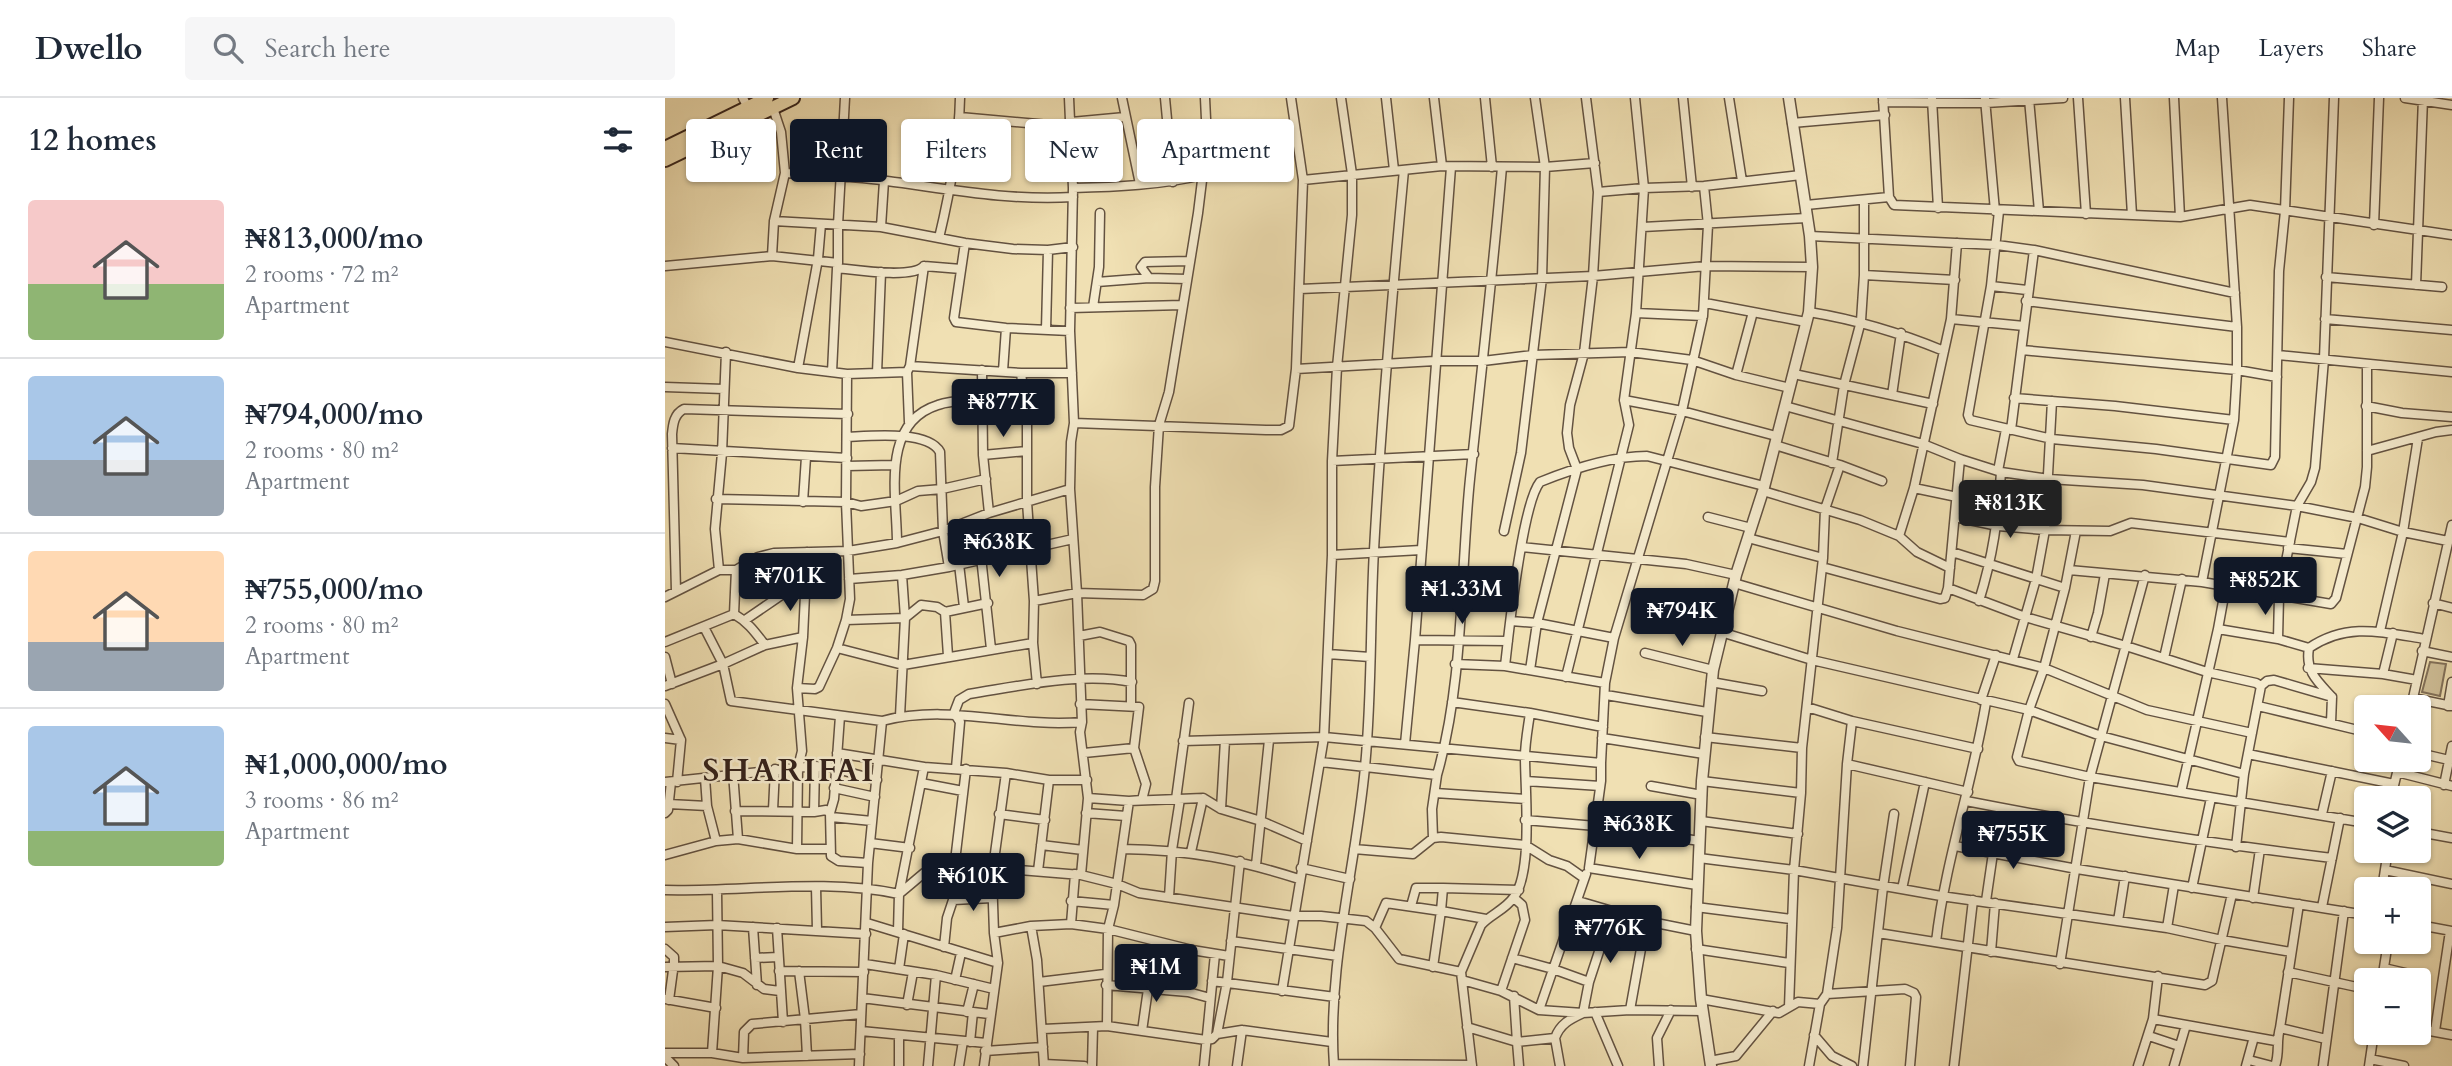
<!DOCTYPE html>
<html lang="en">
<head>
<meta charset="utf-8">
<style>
  :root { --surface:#fff; --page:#f6f6f7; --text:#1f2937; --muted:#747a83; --line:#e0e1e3; --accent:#111827 }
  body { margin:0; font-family:Cardo,serif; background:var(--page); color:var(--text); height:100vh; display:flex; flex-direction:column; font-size:26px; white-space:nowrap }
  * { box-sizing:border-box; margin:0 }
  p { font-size:23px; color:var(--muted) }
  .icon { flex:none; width:38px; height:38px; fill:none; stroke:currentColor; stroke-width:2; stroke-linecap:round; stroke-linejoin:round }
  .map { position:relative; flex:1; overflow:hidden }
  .panel { display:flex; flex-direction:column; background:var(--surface); width:665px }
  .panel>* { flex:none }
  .hud { position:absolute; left:21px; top:21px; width:665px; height:63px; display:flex; gap:14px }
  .needle { width:46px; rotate:297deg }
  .controls { position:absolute; left:1689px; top:597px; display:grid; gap:14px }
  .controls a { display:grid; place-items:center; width:77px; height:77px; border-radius:7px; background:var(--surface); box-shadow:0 2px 5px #0004; font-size:35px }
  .price { position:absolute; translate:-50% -60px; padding:0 16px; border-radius:7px; background:var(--accent); color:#fff; font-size:23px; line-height:46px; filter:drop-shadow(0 2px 4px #0008) }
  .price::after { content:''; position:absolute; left:50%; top:42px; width:21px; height:16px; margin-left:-10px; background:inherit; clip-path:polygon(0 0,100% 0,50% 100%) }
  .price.selected { background:#222; color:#fff }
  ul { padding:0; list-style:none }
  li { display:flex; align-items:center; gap:21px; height:175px; padding:0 28px }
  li+li { border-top:2px solid var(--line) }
  li span { display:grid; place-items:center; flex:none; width:196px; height:140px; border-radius:7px; color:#555 }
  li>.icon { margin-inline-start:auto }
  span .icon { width:84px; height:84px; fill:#fffc; stroke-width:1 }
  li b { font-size:30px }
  h2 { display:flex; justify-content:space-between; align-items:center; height:84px; padding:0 28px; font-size:30px }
  .pill { padding:0 24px; border-radius:7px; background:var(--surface); box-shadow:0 2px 5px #0004; font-size:24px; line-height:63px }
  .pill.selected { background:var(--accent); color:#fff }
  header { display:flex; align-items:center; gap:42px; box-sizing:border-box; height:98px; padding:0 35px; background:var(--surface); border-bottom:2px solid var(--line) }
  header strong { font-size:33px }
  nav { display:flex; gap:38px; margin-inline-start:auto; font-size:24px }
  .search { width:490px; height:63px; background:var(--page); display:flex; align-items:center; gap:18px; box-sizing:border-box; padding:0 24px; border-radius:7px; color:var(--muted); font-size:26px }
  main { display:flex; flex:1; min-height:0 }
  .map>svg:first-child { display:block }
</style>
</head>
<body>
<header>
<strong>Dwello</strong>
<div class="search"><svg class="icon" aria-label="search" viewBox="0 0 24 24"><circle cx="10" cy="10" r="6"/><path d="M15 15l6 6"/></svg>Search here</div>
<nav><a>Map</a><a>Layers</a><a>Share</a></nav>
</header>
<main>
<section class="panel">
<h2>12 homes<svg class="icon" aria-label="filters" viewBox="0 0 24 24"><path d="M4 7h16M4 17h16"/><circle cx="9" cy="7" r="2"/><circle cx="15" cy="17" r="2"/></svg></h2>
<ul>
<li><span style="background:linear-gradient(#f6c9c9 60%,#8fb573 0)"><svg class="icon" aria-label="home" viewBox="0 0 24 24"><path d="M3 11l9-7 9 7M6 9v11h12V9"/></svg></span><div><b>₦813,000/mo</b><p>2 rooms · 72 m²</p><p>Apartment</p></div></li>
<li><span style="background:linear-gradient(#a9c7e8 60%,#9aa5b1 0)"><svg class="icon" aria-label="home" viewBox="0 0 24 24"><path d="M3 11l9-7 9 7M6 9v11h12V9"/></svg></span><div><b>₦794,000/mo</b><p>2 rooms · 80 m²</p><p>Apartment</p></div></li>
<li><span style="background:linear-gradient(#ffd9b3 65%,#9aa5b1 0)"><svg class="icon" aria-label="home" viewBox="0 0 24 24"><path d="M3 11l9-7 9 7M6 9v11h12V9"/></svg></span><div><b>₦755,000/mo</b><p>2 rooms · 80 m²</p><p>Apartment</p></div></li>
<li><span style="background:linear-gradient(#a9c7e8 75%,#8fb573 0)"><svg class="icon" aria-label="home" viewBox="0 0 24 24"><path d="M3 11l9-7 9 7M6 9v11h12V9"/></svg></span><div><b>₦1,000,000/mo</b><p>3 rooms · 86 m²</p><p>Apartment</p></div></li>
</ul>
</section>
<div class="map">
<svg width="1787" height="968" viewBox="0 0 1787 968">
  <rect width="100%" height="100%" fill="#f0e0b3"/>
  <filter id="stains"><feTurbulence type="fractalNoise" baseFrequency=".00286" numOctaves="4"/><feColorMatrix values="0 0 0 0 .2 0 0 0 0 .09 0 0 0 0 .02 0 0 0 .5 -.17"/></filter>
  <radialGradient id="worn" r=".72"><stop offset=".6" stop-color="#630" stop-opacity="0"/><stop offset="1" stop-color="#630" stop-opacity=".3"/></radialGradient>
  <path fill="#d0c099" stroke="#82715a" stroke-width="2" d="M1765 564 1781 566 1775 598 1757 594Z"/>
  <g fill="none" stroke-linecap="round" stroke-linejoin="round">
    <defs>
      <path id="minor" d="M78 0 83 10
        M404 0 408 90 405 233 409 325 406 344 405 391 412 495 417 624 415 634 423 700 416 777
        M457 0 475 86
        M500 0 508 84
        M721 0 729 72
        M769 0 777 68
        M820 0 827 69
        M1018 0 1027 89
        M1064 0 1077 83
        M1218 0 1224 99 1229 107 1515 119 1585 107 1787 137
        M1413 0 1421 116
        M1460 0 1467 117
        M1509 0 1515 119
        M1740 0 1787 7
        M1267 1 1273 110
        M1320 1 1330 113
        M1364 1 1374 113
        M1218 4 1321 5 1398 0
        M295 19 406 29
        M406 24 460 19
        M1127 25 1220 17
        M120 75C154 77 188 78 222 83 284 91 345 103 408 99
        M638 82 777 68 880 69 930 65
        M408 90C452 89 495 87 538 77
        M933 94 979 90 1039 88 1136 77
        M1141 107 1224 99
        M1334 113 1326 188 1303 317 1305 322 1387 341 1491 351 1606 367 1610 359 1614 173 1620 113 1624 0
        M109 123 216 129 300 145 348 151 383 152 408 149
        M1709 127 1714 0
        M216 129 219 83
        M978 129 1142 120
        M1145 138 1332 147 1369 152 1570 195
        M274 140C285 94 294 47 295 0
        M300 145 289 220 291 224 341 230 405 233
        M107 158 109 123 120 75 116 34 108 10
        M173 165 172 170C191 172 247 181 259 168L296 171
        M0 168 107 158 173 165V127L180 0
        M1199 177 1290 182
        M1661 179 1777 189
        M484 180 476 169 480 164 524 163
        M432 184 484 180 522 181
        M1751 187 1758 0
        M1326 188 1362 192
        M635 191 928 178 1041 168 1147 169
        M1361 203 1572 229
        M1040 205 1141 224
        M428 209 434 169 435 115
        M405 210 517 207
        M1144 214C1193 222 1233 234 1279 253
        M971 215 1038 218
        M1286 221 1359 228
        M1660 221 1787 232
        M381 232 383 152
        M0 244 133 270 182 276 242 274
        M1357 252 1572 272 1612 279
        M1613 257 1787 274
        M245 268 356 275H407
        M133 270 153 161 156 126
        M631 271 770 263H818L868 257 965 254 1027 262 1071 277 1125 290
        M317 272 318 357 324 415
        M338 273 341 230
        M167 274 172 170
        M212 275 216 174
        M356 275 362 322V404L369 503 368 545 372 586
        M1129 276 1268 306
        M1071 277 1088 214
        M0 289 59 291
        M1227 297 1236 235
        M1349 300 1450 308 1569 322
        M959 302 1017 313 1111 338
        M1120 308 1258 346 1295 361 1336 374 1384 381 1478 387 1632 408 1693 420 1738 434 1753 340
        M1701 308 1737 315 1787 319
        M244 324 242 274 245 268 259 168
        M409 325 601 332H616L624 328 631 271 638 82 626 0
        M1346 332 1369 152
        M183 339C205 338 263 332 275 354L278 433 284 469
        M1110 347 1175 367 1217 383
        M7 350 182 360
        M1702 353 1771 334 1787 332
        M318 357 362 353
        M667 363 809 356
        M1167 365 1179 287 1196 223 1199 177V102
        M182 368 228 367
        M1333 373 1341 331
        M1249 390 1292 399
        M1098 393 1195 422 1234 438 1252 454 1285 470
        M51 401 181 404 196 408 231 403 253 393 277 391 321 381
        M138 404 141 359
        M1043 419 1086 430
        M1290 419 1333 428 1380 432 1445 433 1466 425 1625 444
        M312 422 326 551
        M839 433 856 355 877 180 880 69 870 0
        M1411 433 1400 490 1379 570 1364 612 1352 659 1354 663 1425 679 1701 725
        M1234 438 1249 390 1286 221 1292 145
        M1083 440 1158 460
        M232 445C232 398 215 325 273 307 286 302 303 303 316 302
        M857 449 1021 466 1071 477
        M1623 450 1682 456
        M1287 454 1400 490
        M667 457 756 452
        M294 466 299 509
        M1157 469 1275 501 1280 500 1283 490 1295 361
        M54 472 50 431 57 355 61 254
        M1404 472 1537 484 1666 506 1671 500 1700 389 1702 369V266
        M184 481 237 477 284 469 408 441
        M1537 484 1569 322 1572 272V229L1557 0
        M1069 485 1232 533 1379 570 1482 612 1587 635
        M1283 490 1360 519 1461 548 1542 574 1591 585 1596 588
        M11 493 7 336C8 326 9 316 19 311L183 316
        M0 499 54 472H71L93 459 109 455 183 453 232 445 278 433 324 415 405 391
        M369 503 412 495 478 497 488 491 490 483V389L494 327 504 294 533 115 542 42 540 0
        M1314 503C1328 458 1333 421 1336 374
        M1768 505 1787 510
        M995 511 1058 526
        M280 514 283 558
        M69 516C83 524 90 534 100 547
        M69 516 71 472
        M80 522 118 496 140 491
        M181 522 240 520 256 507 272 509 280 514 323 505
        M846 523 872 525 949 540
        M1553 531 1613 541 1644 550
        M1715 533 1738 434 1783 443
        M1056 534 1147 562 1364 612 1436 638 1579 676
        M414 538 435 534 464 543 466 547V608
        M138 539 100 547 58 566 66 603 217 623C286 605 347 630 417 624
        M1426 539 1433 515 1440 476
        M1613 541 1614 498 1632 408 1646 384 1650 370 1659 261 1669 0
        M750 542 843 543
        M0 544 69 516
        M172 550 238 567 368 545
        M1757 553 1787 559
        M980 555 1048 572
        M663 556 705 559
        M0 559 7 586
        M1499 560 1517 481
        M1348 561 1371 481 1380 432 1387 303
        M790 566 840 568C844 533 857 406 875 384 907 371 947 358 982 358L1099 388
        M840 568 940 585 949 540 1017 313 1038 218 1043 127 1039 88
        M1643 570 1718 576 1752 582
        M865 572 872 525 912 371 904 350 902 335 905 307 919 255 928 178 933 94 921 0
        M1718 576 1728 535
        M901 579 964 327 959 302 971 215 979 90 970 0
        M1046 584 1097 593
        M0 588 58 566 39 529
        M1596 588 1602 583 1609 582 1667 599 1666 625
        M132 590 150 591 154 589 172 550 181 522 185 501 181 404 182 276
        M941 597 1042 614
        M1667 599C1652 583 1640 573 1644 550 1682 524 1717 534 1760 541
        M1748 600 1787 608
        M1316 602 1331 557
        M787 604 865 615 938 629
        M0 606 16 642 12 684
        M415 606 474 609 469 650 481 686 477 702 464 703 449 807 443 831 442 928
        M1593 608 1701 634
        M1783 608 1787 584
        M1142 609 1187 623 1313 651
        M1746 609 1787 427
        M289 615 294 602 304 596C355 588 416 574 467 584
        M289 615 295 624 291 670
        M175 618 169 701 165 715 166 758 174 763 203 765
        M235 618 240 520 237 477
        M1040 639 1137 650
        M0 640 16 642
        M937 640 1039 656
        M518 643 659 639 936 665 940 585
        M740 646 750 542 786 69
        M172 655 259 669 341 675 384 682 373 773
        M419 655 469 650
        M1754 655 1784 662
        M1583 656 1729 686
        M656 664 772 677C799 583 795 479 805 381 816 277 828 173 837 69
        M936 665V683L924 770 1032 787
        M1182 666 1303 694
        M1732 674 1787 688
        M68 675 73 741
        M40 680 42 708 51 743
        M384 682H422
        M861 683 935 688
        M1037 683 1136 695
        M0 684 150 668 165 669 212 682
        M256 685 298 693
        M1779 687 1787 648
        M986 688 1037 697
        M169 690 210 699
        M1516 694 1553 531 1561 487
        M770 695 861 701
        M423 700 464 703 538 700 556 711 596 723 642 743
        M1726 700 1735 662
        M511 701 524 605
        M1301 703C1423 727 1544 745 1667 760
        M4 706 42 708
        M556 711 560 642
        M108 712 110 671
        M70 713 149 714 161 712 165 715
        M149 714 150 668
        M0 715 3 712 6 684
        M421 715 461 718
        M334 716 380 722
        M1657 716 1667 673
        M166 719 207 723
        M860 722 931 728 1035 743
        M1036 723 1133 736
        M1754 734 1787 740
        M768 740 767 711 772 677
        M205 745 245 750
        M376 747 418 752
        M1290 748 1412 771 1701 817
        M1571 749 1579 676 1596 588
        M132 751 133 669 137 653 132 590 138 539 142 454
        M457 751C524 752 571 761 634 781
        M689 751 748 756 768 740 776 739 860 747 884 762 902 768 919 780
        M526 754 538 700
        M0 757 51 743 73 741 132 751H165
        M1034 760 1129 772 1276 798 1502 830 1557 842 1626 854
        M591 767 604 642
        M328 770 416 777 452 786 474 795 628 818H656L701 823 710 830 734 861 796 874
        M636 770 685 781
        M1720 772 1787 786
        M151 789 152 832
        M1527 790 1546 700
        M1237 791 1260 684
        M1717 791 1723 752
        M0 792C77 794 159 780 234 796
        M234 796 259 775 289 781 327 777
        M504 799 507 752 515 701
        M1588 800 1595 751
        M288 802 327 800
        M406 803 449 807
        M913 803 981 823 1031 833
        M1321 803 1328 755
        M746 808 751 790H778
        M1031 809 1126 821
        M1657 809 1675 720
        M981 823 965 912 1038 913
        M1453 823 1460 778
        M202 825 333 865
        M406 826 410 776
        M1754 827 1787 833
        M366 828 372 862 379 968
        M0 829 52 827 201 836
        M88 829 92 887
        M112 830 118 924
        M710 830 721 805 776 813 778 790 854 792
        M1502 830 1509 787
        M233 834 234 796 259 669
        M329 835 366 828 406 826 443 831 527 852 564 858
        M1213 835 1540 887 1547 883 1567 796
        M566 843 673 858
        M1271 844C1280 763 1308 684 1321 604
        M279 849 282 820 288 802 290 763 301 671
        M0 851 9 859V865L4 902
        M1031 851 1124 865
        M1326 854 1330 805
        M90 860 113 859
        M847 860 888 871 924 884
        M200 866 271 877 329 891
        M1395 866 1425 679 1480 477
        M0 869 53 868 78 875 99 891 115 893
        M768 869 776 813 821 821
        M1719 870 1753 878
        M234 871 239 836
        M114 873 199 874
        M134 873 140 921 142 958
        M1623 874 1701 891
        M290 882 296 855
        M797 882 836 893 874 912 918 915 965 912
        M1717 882 1723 844
        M547 883 670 899
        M374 884 440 876
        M441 887 523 894 545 900
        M617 893 659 639 667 457V363L672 269 687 117V76L676 0
        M836 893 860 822 857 807 849 800
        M523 894 527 852
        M1162 896 1240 891 1249 895 1251 899 1245 968
        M849 898 852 944 890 940 895 968
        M197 900 324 916
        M0 901 51 910
        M1036 901 1114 915 1133 904 1155 906
        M242 907 248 874
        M1124 909 1129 772 1136 695 1137 650 1158 460 1160 411 1175 367
        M874 912 921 776
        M302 914 309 886
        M930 914 953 968
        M1488 921 1611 943
        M802 929 852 944 854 968
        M1615 930 1661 941
        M378 931 442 928 541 942 547 941 552 936 577 932 667 944
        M1754 931 1787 937
        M196 933 321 945
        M477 933 483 891
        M1770 933 1785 833
        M552 936 562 884 575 763
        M1149 937 1167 958 1187 968
        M1484 938 1514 948
        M890 940C895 926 905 921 918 915L924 884 947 814
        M305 944 308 914
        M320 953 378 949
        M0 955H47L78 960 195 956
        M47 955 53 868 52 793
        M0 959 9 968
        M78 960 79 934 87 926 196 916
        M1705 961 1739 968
        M1584 962 1607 968
        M1045 963 1071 958 1108 913
        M379 966 419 968
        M669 966 807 967
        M194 968 203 765 217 623
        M234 968V937
        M263 968 271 877
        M294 968 298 943
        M319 968 333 865 329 835 327 777 341 675
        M427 968 428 929
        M539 968 550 856
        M572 968 577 932
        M669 968C662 868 691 768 700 669 707 597 705 524 709 452 716 325 727 199 739 72
        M807 968 796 874 816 827C826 816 840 812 849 799 868 773 860 693 860 659 860 644 863 630 865 615
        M994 968 992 940 1006 912
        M1144 968 1155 906 1162 896 1172 830 1182 666 1187 623
        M1198 968 1218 789 1229 716
        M1289 968 1308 802
        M1473 968 1488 921 1493 878
        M1509 968 1521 927
        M1581 968 1589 939
        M1610 968C1615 955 1611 943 1615 930L1634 806
        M1658 968 1679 813
        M1704 968 1709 934"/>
      <path id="tertiary" d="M1046 968 1036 901 1031 833 1037 683 1048 572 1071 477 1098 393 1120 308 1144 214 1147 169 1145 138 1124 0"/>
      <path id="trunk" d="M0 50 102 0
        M0 62 128 0"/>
    </defs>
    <use href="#minor" stroke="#635241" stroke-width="11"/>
    <use href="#tertiary" stroke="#635241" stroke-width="13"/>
    <use href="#trunk" stroke="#34221b" stroke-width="16"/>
    <use href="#minor" stroke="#f5ebce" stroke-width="8"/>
    <use href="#tertiary" stroke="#f5ebce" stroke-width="10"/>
    <use href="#trunk" stroke="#f0e0b3" stroke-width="12"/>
  </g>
  <g text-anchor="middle" stroke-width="5" stroke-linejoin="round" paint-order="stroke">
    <g font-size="32" font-weight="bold" letter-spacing="2" fill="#34221b" stroke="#f5ebce">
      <text x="124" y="683">SHARIFAI</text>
    </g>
  </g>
  <rect width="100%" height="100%" filter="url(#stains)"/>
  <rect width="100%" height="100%" fill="url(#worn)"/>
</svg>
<div class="controls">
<a><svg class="needle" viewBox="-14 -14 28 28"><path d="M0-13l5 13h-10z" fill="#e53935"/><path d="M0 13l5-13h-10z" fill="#747a83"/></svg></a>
<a><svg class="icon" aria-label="layers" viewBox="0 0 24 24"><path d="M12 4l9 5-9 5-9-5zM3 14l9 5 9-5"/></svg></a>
<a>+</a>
<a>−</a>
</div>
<b class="price" style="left:338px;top:341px">₦877K</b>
<b class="price selected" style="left:1345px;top:442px">₦813K</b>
<b class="price" style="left:334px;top:481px">₦638K</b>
<b class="price" style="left:125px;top:515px">₦701K</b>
<b class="price" style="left:1600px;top:519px">₦852K</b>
<b class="price" style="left:797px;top:528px">₦1.33M</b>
<b class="price" style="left:1017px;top:550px">₦794K</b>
<b class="price" style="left:974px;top:763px">₦638K</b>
<b class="price" style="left:1348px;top:773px">₦755K</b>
<b class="price" style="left:308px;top:815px">₦610K</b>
<b class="price" style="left:945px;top:867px">₦776K</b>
<b class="price" style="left:491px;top:906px">₦1M</b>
<div class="hud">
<a class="pill">Buy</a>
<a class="pill selected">Rent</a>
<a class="pill">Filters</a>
<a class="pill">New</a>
<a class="pill">Apartment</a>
</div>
</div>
</main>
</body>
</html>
